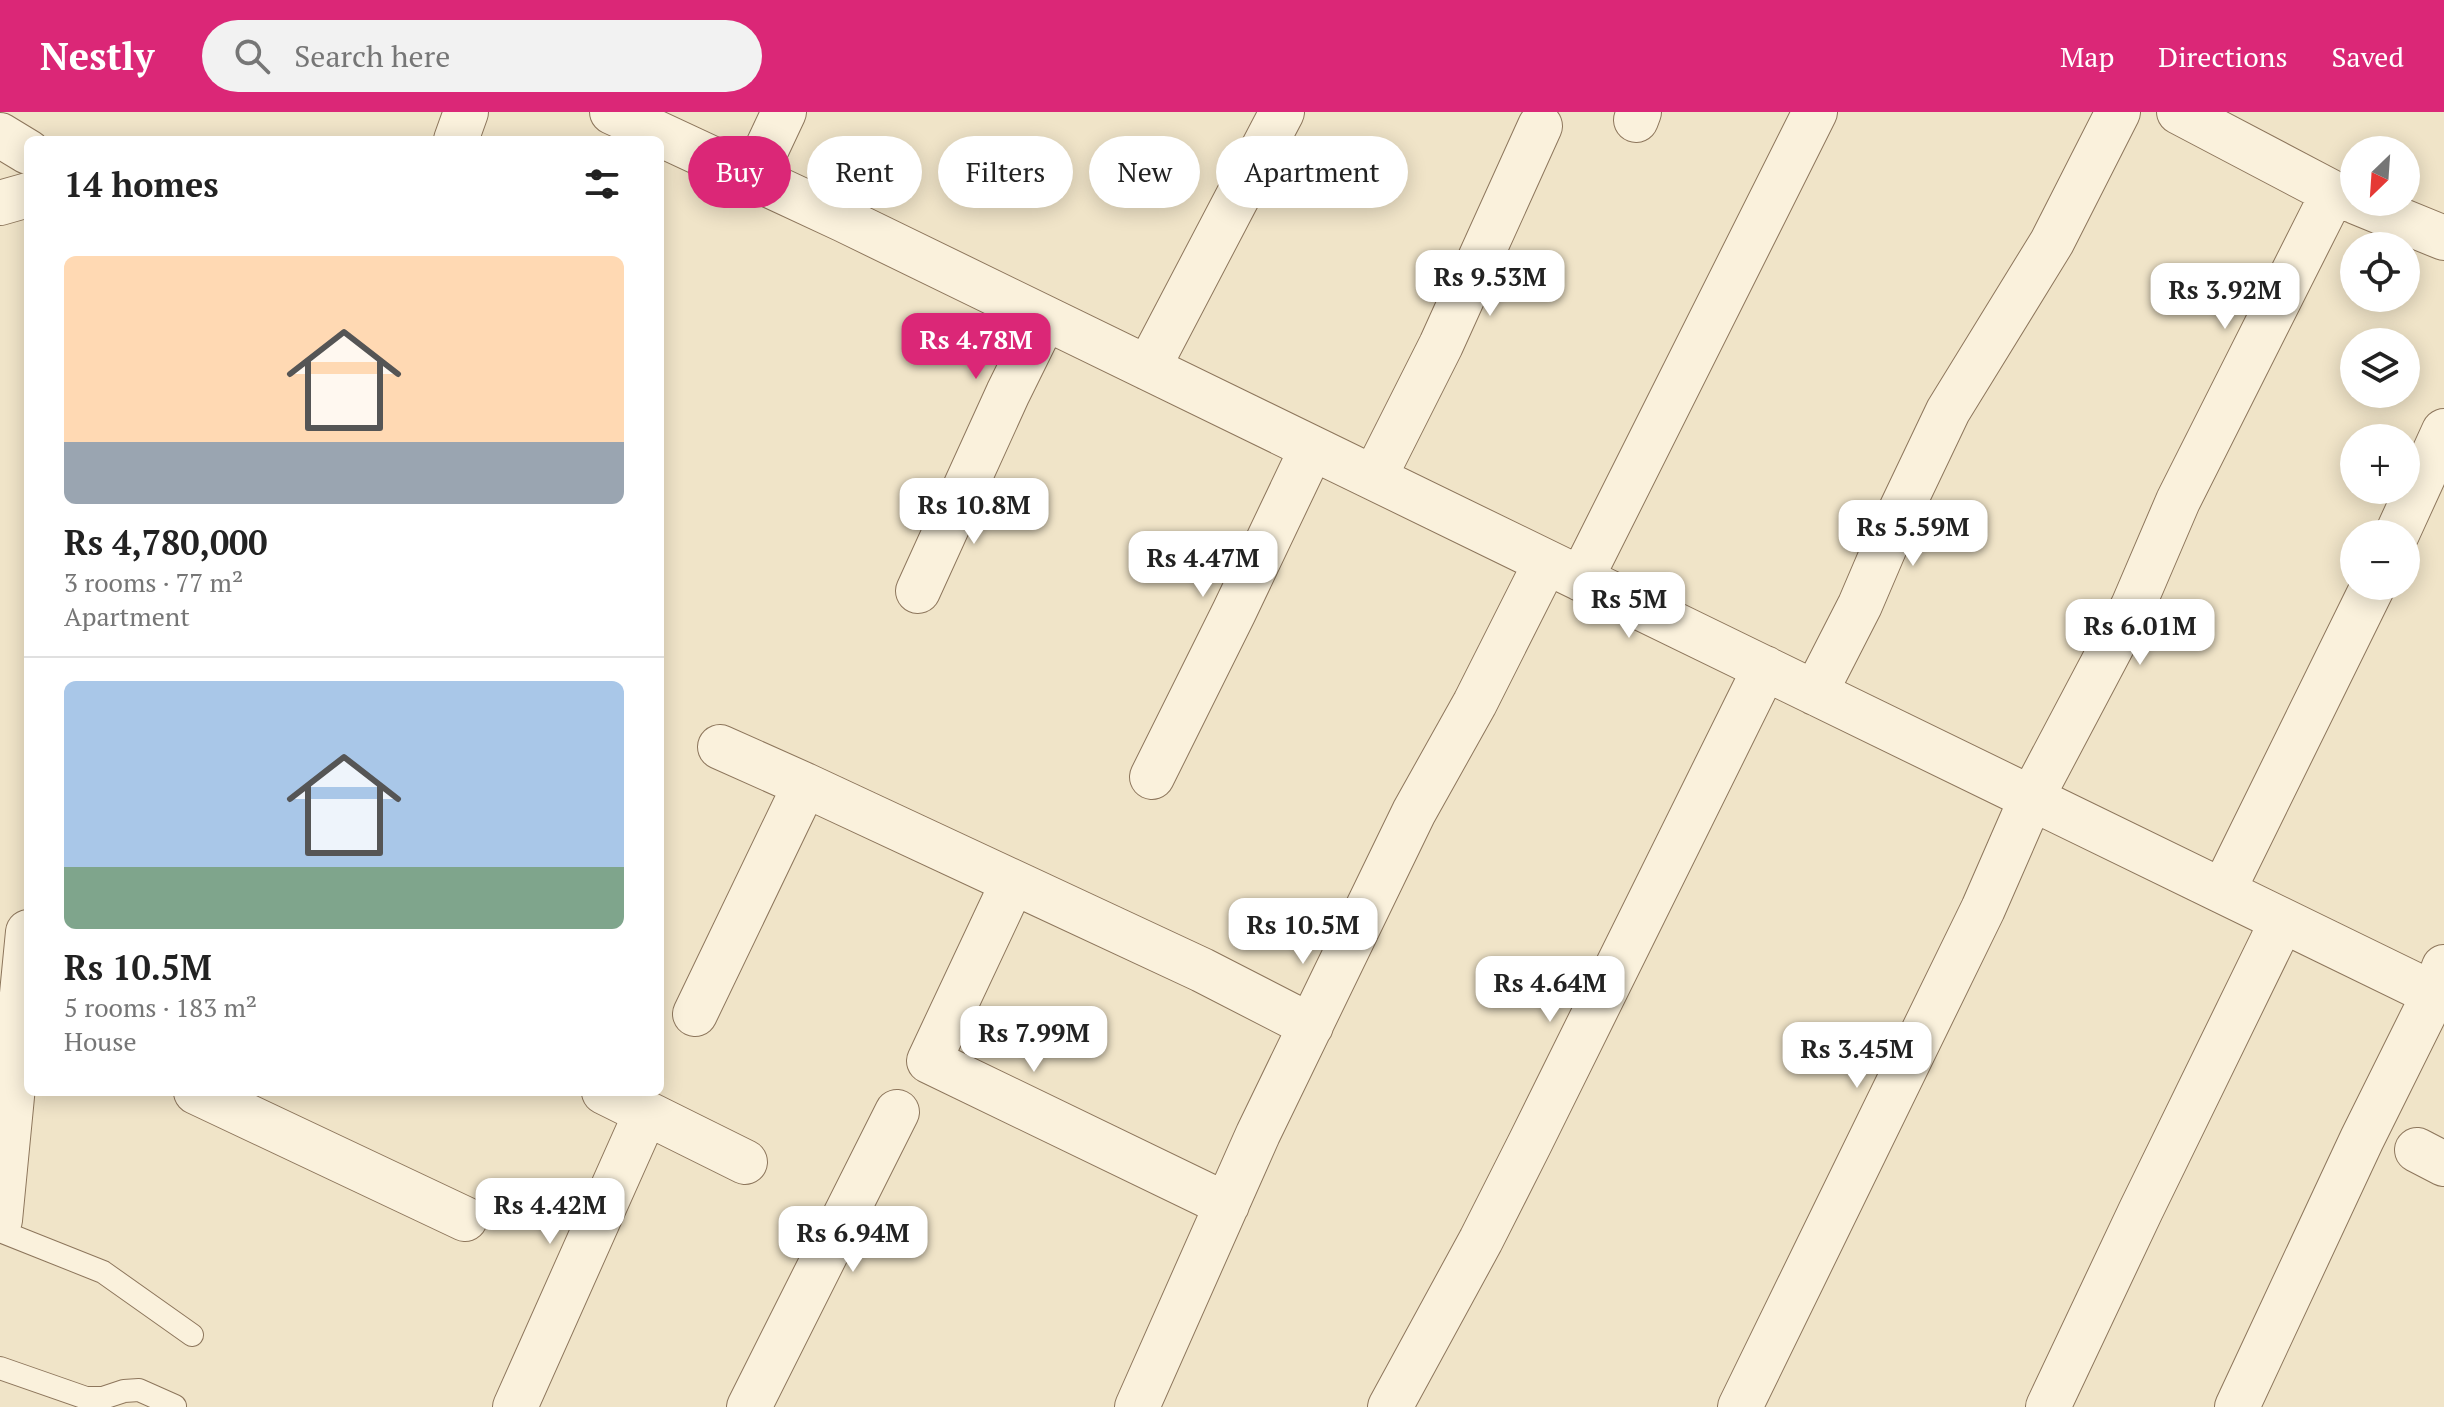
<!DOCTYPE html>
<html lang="en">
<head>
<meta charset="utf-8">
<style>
  :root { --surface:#fff; --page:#f2f2f2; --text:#222; --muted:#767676; --line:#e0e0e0; --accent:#db2777 }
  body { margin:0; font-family:"PT Serif",serif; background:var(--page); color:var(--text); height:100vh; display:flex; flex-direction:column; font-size:30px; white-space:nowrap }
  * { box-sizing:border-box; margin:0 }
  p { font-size:26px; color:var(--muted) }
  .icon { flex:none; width:44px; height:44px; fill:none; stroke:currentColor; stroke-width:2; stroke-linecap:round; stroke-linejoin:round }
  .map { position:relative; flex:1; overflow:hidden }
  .details { position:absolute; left:24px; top:24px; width:640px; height:960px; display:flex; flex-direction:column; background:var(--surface); border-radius:12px; box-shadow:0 4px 20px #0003 }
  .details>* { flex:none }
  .banner { position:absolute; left:688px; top:24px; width:760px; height:72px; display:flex; gap:16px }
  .needle { width:52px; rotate:205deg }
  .fabs { position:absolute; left:2340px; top:24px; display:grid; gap:16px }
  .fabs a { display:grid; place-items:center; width:80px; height:80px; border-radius:50%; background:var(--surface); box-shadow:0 4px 20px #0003; font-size:40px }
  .price { position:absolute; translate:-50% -68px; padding:0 18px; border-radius:16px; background:#fff; color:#222; font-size:26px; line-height:52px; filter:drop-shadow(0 2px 4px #0008) }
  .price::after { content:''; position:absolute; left:50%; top:48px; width:24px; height:18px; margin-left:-12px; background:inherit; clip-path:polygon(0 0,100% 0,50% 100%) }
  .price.active { background:var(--accent); color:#fff }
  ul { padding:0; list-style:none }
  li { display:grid; align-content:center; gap:16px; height:424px; padding:0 40px }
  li+li { border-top:2px solid var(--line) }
  li span { display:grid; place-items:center; height:248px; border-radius:12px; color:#555 }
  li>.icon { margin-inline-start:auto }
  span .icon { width:144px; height:144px; fill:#fffc; stroke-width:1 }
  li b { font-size:34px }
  h2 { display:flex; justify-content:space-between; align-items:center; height:96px; padding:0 40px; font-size:34px }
  .pill { padding:0 28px; border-radius:36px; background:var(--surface); box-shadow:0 4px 20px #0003; font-size:28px; line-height:72px }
  .pill.active { background:var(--accent); color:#fff }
  header { display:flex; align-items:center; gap:48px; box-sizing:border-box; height:112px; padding:0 40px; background:var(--accent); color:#fff }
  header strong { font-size:38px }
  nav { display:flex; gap:44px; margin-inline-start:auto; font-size:28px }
  .search { width:560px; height:72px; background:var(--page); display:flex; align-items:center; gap:20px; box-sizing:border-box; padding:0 28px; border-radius:44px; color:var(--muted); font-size:30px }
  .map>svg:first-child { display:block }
</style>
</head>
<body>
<header>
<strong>Nestly</strong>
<div class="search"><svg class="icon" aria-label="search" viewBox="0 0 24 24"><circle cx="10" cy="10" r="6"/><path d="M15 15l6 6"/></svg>Search here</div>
<nav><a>Map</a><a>Directions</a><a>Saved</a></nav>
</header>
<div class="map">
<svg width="2444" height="1295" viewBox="0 0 2444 1295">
  <rect width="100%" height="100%" fill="#f0e4c8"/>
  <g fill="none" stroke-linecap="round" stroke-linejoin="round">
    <defs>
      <path id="service" d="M0 1119 103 1160 192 1223
        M0 1256 86 1286H103L124 1279 139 1278 175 1294"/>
      <path id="minor" d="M612 0 844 108 2444 887
        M2179 0 2333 81 2354 89
        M1636 8 1639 0
        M0 23 28 40
        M456 28 466 0
        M753 66 784 0
        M2356 90 2444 126
        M0 91 28 83
        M1148 256 1282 0
        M1374 366 1441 233 1540 14
        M2397 422 2444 319
        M1581 467 1815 0
        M918 479 1008 281 1045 206
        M1815 581 1860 493 1898 404 1948 299 2052 130 2118 0
        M1152 665 1234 500 1312 336
        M805 673 1202 858 1311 914
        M1013 770 929 949 1227 1093
        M2223 779 2373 474
        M695 902 805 673 720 635
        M196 980 465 1107
        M604 980 745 1050
        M2417 1038 2444 1052
        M0 1108 28 820
        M515 1295 646 1001
        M749 1295 897 1000
        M1137 1295 1258 1022 1414 700 1475 591 1546 450
        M1390 1295 1481 1128 1530 1031 1765 556
        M1740 1295 1983 797 2031 687 2133 494 2178 389 2333 81
        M2048 1295 2141 1098 2282 809
        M2237 1295 2362 1027 2434 882 2444 855"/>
    </defs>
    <use href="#service" stroke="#8d765c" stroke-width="24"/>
    <use href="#minor" stroke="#8d765c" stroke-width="46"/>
    <use href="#service" stroke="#faf1dc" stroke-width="22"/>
    <use href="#minor" stroke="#faf1dc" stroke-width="44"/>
  </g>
</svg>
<div class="fabs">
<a><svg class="needle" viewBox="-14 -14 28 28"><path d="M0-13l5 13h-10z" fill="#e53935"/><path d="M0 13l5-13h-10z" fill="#767676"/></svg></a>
<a><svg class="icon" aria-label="locate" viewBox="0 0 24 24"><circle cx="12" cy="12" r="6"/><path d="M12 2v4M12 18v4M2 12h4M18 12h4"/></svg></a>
<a><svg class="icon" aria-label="layers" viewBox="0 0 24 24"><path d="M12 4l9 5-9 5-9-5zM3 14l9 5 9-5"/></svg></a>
<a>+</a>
<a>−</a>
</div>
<b class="price" style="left:1490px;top:206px">Rs 9.53M</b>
<b class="price" style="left:2225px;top:219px">Rs 3.92M</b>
<b class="price active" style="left:976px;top:269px">Rs 4.78M</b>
<b class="price" style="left:974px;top:434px">Rs 10.8M</b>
<b class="price" style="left:1913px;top:456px">Rs 5.59M</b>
<b class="price" style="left:1203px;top:487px">Rs 4.47M</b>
<b class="price" style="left:1629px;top:528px">Rs 5M</b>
<b class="price" style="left:2140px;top:555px">Rs 6.01M</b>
<b class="price" style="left:1303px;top:854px">Rs 10.5M</b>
<b class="price" style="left:1550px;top:912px">Rs 4.64M</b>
<b class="price" style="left:1034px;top:962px">Rs 7.99M</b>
<b class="price" style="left:1857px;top:978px">Rs 3.45M</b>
<b class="price" style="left:550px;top:1134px">Rs 4.42M</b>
<b class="price" style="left:853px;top:1162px">Rs 6.94M</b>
<div class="banner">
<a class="pill active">Buy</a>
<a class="pill">Rent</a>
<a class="pill">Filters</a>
<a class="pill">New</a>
<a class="pill">Apartment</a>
</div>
<section class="details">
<h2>14 homes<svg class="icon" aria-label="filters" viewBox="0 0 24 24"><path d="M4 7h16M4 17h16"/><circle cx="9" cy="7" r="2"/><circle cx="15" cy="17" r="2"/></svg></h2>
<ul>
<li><span style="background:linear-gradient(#ffd9b3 75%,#9aa5b1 0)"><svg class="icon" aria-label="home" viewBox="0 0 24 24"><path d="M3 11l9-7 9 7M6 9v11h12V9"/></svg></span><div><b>Rs 4,780,000</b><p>3 rooms · 77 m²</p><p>Apartment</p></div></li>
<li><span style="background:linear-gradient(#a9c7e8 75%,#7fa58c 0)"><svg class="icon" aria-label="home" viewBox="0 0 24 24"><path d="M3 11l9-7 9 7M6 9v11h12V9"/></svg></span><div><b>Rs 10.5M</b><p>5 rooms · 183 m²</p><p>House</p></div></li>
</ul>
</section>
</div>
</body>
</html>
